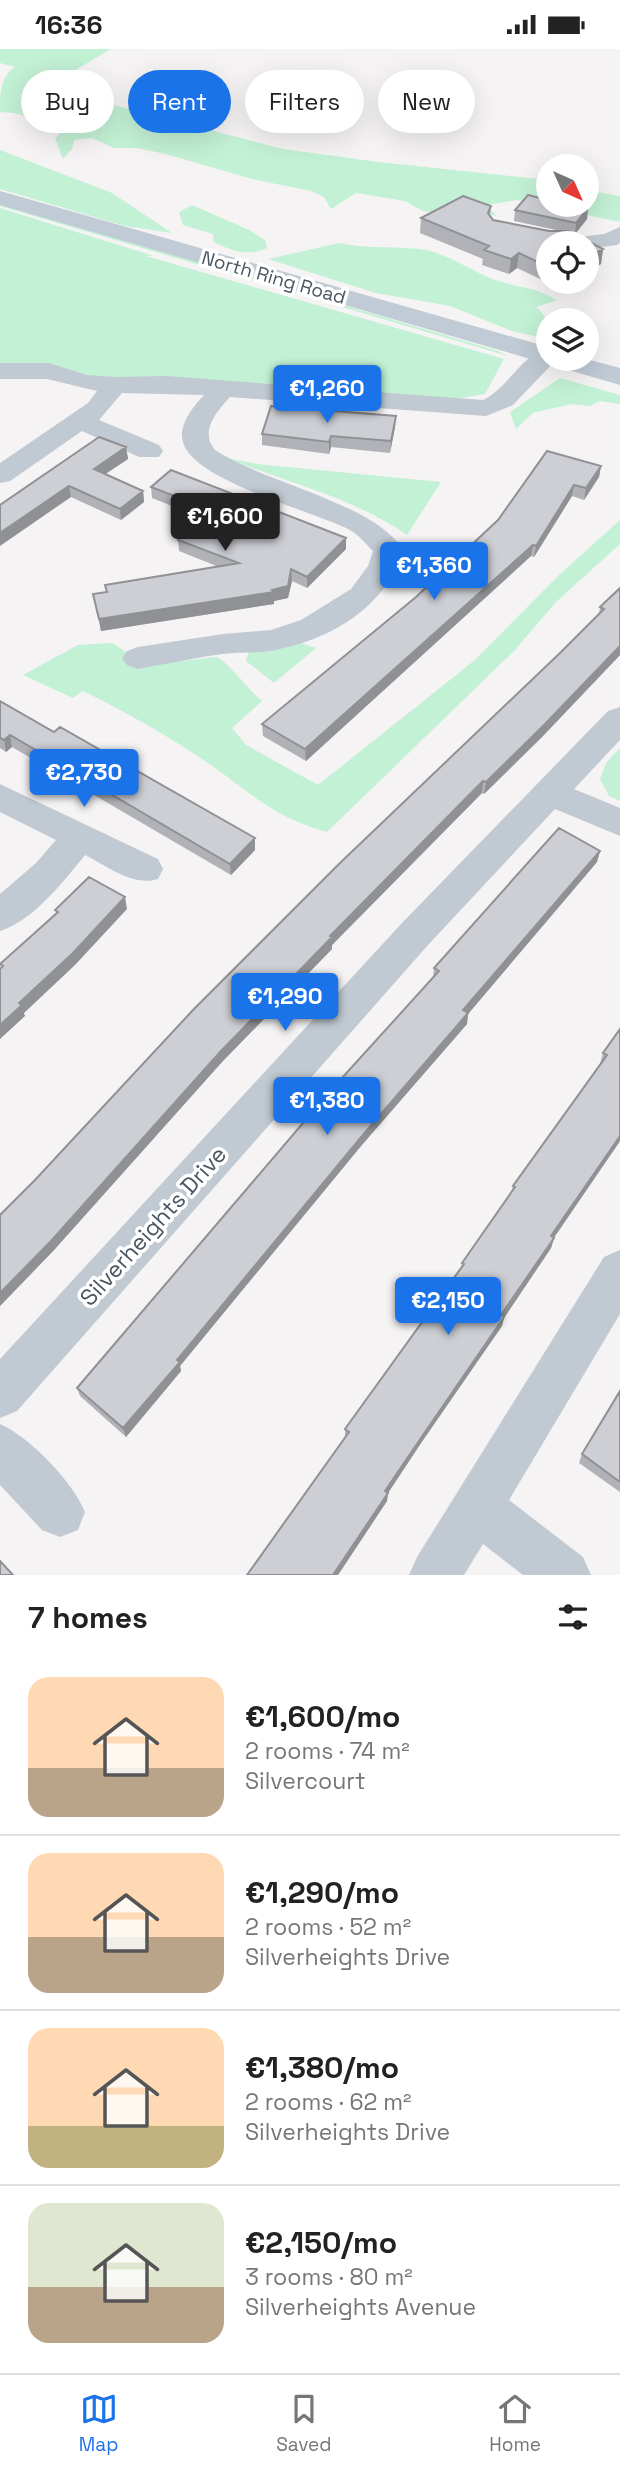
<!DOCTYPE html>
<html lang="en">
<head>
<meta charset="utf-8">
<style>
  :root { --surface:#fff; --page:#f6f6f6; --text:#222; --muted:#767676; --line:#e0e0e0; --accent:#1a73e8 }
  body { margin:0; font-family:"Space Grotesk",sans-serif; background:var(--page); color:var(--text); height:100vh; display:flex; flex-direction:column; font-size:26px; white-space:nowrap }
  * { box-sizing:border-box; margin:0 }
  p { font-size:23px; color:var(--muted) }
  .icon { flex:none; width:38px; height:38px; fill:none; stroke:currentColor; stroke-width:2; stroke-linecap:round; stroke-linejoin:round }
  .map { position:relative; height:1526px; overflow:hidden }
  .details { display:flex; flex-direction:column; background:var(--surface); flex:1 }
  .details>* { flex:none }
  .top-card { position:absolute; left:21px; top:21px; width:579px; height:63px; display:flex; gap:14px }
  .needle { width:46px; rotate:135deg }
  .fabs { position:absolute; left:536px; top:105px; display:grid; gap:14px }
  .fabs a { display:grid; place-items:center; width:63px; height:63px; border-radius:50%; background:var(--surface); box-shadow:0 7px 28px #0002; font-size:35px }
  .price { position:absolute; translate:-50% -60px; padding:0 16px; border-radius:7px; background:var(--accent); color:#fff; font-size:23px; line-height:46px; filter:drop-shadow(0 2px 4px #0008) }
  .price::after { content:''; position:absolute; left:50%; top:42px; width:21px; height:16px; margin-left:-10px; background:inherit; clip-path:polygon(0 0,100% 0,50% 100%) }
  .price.current { background:#222; color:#fff }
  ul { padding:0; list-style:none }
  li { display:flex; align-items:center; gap:21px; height:175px; padding:0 28px }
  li+li { border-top:2px solid var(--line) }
  li span { display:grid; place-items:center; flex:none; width:196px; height:140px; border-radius:21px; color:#555 }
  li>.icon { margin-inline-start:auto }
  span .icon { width:84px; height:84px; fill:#fffc; stroke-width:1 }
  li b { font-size:30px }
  h2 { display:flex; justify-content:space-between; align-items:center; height:84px; padding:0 28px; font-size:30px }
  .tag { padding:0 24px; border-radius:32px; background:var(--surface); box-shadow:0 7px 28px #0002; font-size:24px; line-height:63px }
  .tag.current { background:var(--accent); color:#fff }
  .status { display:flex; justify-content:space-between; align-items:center; height:49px; padding:0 35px; background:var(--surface); direction:ltr }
  .status svg { height:19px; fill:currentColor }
  .dock { display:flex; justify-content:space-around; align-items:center; height:98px; border-top:2px solid var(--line); background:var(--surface); font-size:19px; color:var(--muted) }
  .dock a { display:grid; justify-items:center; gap:4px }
  .dock .current { color:var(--accent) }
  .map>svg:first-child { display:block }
</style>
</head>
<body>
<div class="status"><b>16:36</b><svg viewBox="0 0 49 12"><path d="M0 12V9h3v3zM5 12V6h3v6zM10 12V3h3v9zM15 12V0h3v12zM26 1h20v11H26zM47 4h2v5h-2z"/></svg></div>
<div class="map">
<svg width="620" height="1526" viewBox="0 0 620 1526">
  <rect width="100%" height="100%" fill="#f5f3f3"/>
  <path fill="#c3f1d5" d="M0 0H111L57 32 75 51H94L283 100 379 113 548 131V156H586V141L620 147V173L517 151 486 156 497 167 458 159 441 164 423 162 405 152 356 144 331 160 324 148 311 142 252 130 166 105 136 99H114L92 89 74 91 72 100 63 110 55 89 67 78 14 64 0 63C0 44 0 28 15 18L0 14Z
    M0 101 112 144 172 184 125 177 0 140Z
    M0 154 498 302 508 307 0 157Z
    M192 156 249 181 265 191 267 199C248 208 232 202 214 193L213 185 183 176 179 163Z
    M0 159 154 207H146L504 310 485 345 456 350 104 330 48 317 0 314Z
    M339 194C366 200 392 197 420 200 445 203 468 220 490 229 515 239 532 236 557 251L537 258 548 272V290L512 282 450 257 376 244 268 210Z
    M560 329 620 346V355L600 352 590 357 571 355 533 364 516 380 510 363Z
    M227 409 257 415 441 433 407 486C353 448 287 434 227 409Z
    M620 471V495L556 553 514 602 327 783C271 767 253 745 208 714 167 686 126 663 83 642L73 649 23 626 78 596 112 594 147 616 216 608C228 612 248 641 262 652L232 679 246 696 318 736 475 611 559 526Z
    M301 594 316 599 274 634 246 612 249 601Z
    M620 699V752L609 747 600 730 606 714Z"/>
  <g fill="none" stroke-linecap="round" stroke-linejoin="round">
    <path fill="#c1cad2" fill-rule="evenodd" d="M620 178V194L617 196 586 200V194H568L571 189 604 185Z
      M548 300V310H557L555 312 513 356 486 367 230 348C217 362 199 383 215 401 267 435 371 453 403 500 387 559 328 592 270 602 255 604 238 603 222 605 194 609 166 615 138 620L127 616 122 609 127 602 138 598 223 585 271 581 301 571 351 540 368 517 373 502C365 494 358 485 348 480 313 462 193 432 183 393 178 376 193 358 204 346L122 344 99 371 159 396 163 402 159 408H139L82 382 10 432 0 434V414L88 354 97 342 47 330H0V314H49L87 326 115 328 166 327 483 351C506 341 525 302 548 300Z
      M620 658V691L574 740 620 759V787L555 760 428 896 17 1362 0 1369V1310L402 874 608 662Z
      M0 735 158 810 163 820 158 830C133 838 107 817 85 806 63 833 34 871 0 882V845L36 814 56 791 0 763Z
      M620 1201V1265L509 1451 583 1508 591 1526H523L483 1495 464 1526H409L417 1508 604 1208Z
      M0 1375C30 1388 73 1433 85 1463L78 1481 60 1488 42 1481 0 1436Z"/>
    <path fill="#c1cbd6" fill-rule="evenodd" d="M0 142 548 298V310H586L620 319V336L0 156Z"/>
  </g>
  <path fill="#b0b2b7" d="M528 146 548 151V156H573L588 159 587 170 575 185H574L603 200 601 215 586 223V194H548V233H567L557 238 517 219 509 225 482 216 483 210 420 184 421 169 463 147 491 157 490 167 493 171 549 182H561L514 172 515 161Z
    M395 378 390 404 331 398 329 405 262 396V385Z
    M126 398 128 410 105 425 143 442 144 453 121 471 71 448 0 456Z
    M601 417 599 428 584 451 572 447 534 508 531 507 306 712 263 687 262 675 416 548Z
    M151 438 346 489V500L307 539 292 532 288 549 274 552V555L101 582 93 545 106 543 105 536 219 518 179 502 178 491 202 469 152 449Z
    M620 539V606L542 688 484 745 482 744 332 896V900L222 1013 54 1201 0 1257V1166L599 565 600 558Z
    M0 652 54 683 255 789V801L231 826 12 698 6 703 0 699Z
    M600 802 597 813 468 965 467 975 361 1097 180 1317 181 1322 126 1388 80 1347 77 1339 433 928 434 919Z
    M620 980V1092L554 1189 551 1199 504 1269 502 1277 421 1394 388 1444 387 1452 338 1526H247L345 1388V1380L461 1220 462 1214 511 1144 513 1137 600 1015 603 1004Z
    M620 1342V1443L579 1414 582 1405Z"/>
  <path fill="#909195" d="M588 159 587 170 575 185 576 174Z
    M603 200 601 215 586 223V209Z
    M519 204 517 219 509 225 511 210Z
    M558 233H567L557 238Z
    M396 367 395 378 390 404 391 392Z
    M331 387V398L329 405V393Z
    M126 398 128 410 95 432 94 420Z
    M601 417 599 428 584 451 586 439Z
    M574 436 572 447 534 508 536 497Z
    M69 437 71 448 0 497V484Z
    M143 442 144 453 121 471 120 460Z
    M346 489V500L307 539V528Z
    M533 496 531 507 306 712 305 700Z
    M291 520 292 532 288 549 274 552V555L101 582 99 570 272 541Z
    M620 597V606L542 688 484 745 486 733Z
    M10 686 12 698 6 703 4 691Z
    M483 732 482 744 332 896V900L222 1013 54 1201 0 1257V1244L221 1002 330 887Z
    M255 789V801L231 826 230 815Z
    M600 802 597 813 468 965 467 975 361 1097 180 1317 181 1322 126 1388 123 1379 177 1311 463 961Z
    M125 848 127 860 75 916 24 964 25 967 0 990V976L19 954Z
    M620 1087V1092L548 1197 551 1187Z
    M554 1189 551 1199 504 1269 502 1277 421 1394 384 1450 385 1442Z
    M388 1444 387 1452 338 1526H333Z"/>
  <path fill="#cdcfd5" stroke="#909195" stroke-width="2" d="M528 146 548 151V156H573L588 159 576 174 515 161Z
    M463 147 491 157 488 164 493 171 549 182H568L603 200 586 209V194H548V218L519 204 511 210 484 201 489 197 421 169Z
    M271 357 396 367 391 392 331 387 329 393 262 385Z
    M99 388 126 398 94 420 143 442 120 460 69 437 0 484V456Z
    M547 402 601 417 586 439 574 436 536 497 533 496 305 700 262 675 416 548 498 471Z
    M171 421 346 489 307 528 291 520 288 537 272 541 274 543 99 570 93 545 107 543 105 536 239 514 178 491 211 461 151 438Z
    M620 539V597L544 676 486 733 483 732 330 887 332 888 221 1002 51 1192 0 1244V1166L35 1131 193 961 341 813 560 604 604 560 600 558Z
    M0 652 54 683 60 678 255 789 230 815 10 686 4 691 0 689Z
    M559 779 600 802 463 961 468 964 362 1087 177 1311 180 1313 123 1379 77 1339 332 1040 439 922 434 919Z
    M89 828 125 848 73 904 19 954 22 956 0 976V920L3 917 0 915 58 863 55 861Z
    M620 980V1087L551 1187 554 1189 501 1266 504 1268 423 1386 385 1442 388 1444 333 1526H247L349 1383 345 1380 464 1215 462 1214 515 1138 513 1137 607 1006 603 1004Z
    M620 1342V1433L582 1405Z
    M0 1512 13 1526H0Z"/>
  <g text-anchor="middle" stroke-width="7" stroke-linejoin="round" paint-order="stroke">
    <g font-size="19" fill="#4a5661" stroke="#fff">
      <text transform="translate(274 228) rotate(16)" y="7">North Ring Road</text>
    </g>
    <g font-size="23" fill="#4a5661" stroke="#fff">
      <text transform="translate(153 1177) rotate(-48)" y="8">Silverheights Drive</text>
    </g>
  </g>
</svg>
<div class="fabs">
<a><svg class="needle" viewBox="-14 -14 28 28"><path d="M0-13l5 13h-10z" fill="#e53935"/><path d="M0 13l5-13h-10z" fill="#767676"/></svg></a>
<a><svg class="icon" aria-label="locate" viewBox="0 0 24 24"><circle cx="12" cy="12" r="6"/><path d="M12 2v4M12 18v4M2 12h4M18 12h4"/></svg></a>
<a><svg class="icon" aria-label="layers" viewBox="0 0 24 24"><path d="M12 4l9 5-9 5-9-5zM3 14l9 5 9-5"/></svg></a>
</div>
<b class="price" style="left:327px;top:376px">€1,260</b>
<b class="price current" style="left:225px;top:504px">€1,600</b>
<b class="price" style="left:434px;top:553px">€1,360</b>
<b class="price" style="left:84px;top:760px">€2,730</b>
<b class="price" style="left:285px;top:984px">€1,290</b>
<b class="price" style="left:327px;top:1088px">€1,380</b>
<b class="price" style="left:448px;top:1288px">€2,150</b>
<div class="top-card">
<a class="tag">Buy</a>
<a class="tag current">Rent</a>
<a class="tag">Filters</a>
<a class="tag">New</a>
</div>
</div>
<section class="details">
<h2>7 homes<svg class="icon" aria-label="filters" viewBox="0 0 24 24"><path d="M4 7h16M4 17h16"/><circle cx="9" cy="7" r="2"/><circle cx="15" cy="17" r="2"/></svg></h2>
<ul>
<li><span style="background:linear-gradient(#ffd9b3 65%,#b9a48a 0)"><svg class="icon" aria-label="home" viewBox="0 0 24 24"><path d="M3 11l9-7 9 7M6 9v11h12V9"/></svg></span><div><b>€1,600/mo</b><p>2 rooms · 74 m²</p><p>Silvercourt</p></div></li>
<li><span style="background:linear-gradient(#ffd9b3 60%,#b9a48a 0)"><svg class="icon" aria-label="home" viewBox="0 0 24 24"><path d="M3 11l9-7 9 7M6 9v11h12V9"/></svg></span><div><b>€1,290/mo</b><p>2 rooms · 52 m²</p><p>Silverheights Drive</p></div></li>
<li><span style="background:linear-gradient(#ffd9b3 70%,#c2b280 0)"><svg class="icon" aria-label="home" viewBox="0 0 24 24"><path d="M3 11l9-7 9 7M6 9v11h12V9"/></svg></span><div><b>€1,380/mo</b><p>2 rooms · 62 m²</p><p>Silverheights Drive</p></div></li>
<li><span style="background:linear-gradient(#dfe7d0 60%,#b9a48a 0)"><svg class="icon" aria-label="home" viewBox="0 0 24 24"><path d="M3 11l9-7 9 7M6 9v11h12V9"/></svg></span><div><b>€2,150/mo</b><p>3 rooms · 80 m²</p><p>Silverheights Avenue</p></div></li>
</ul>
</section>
<nav class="dock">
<a class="current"><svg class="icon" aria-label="map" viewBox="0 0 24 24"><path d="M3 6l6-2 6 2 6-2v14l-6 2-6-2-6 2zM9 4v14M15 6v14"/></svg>Map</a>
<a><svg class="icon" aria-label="saved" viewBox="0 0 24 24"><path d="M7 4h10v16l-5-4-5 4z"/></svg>Saved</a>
<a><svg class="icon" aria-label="home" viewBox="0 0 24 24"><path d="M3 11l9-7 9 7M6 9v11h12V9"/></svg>Home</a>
</nav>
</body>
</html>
